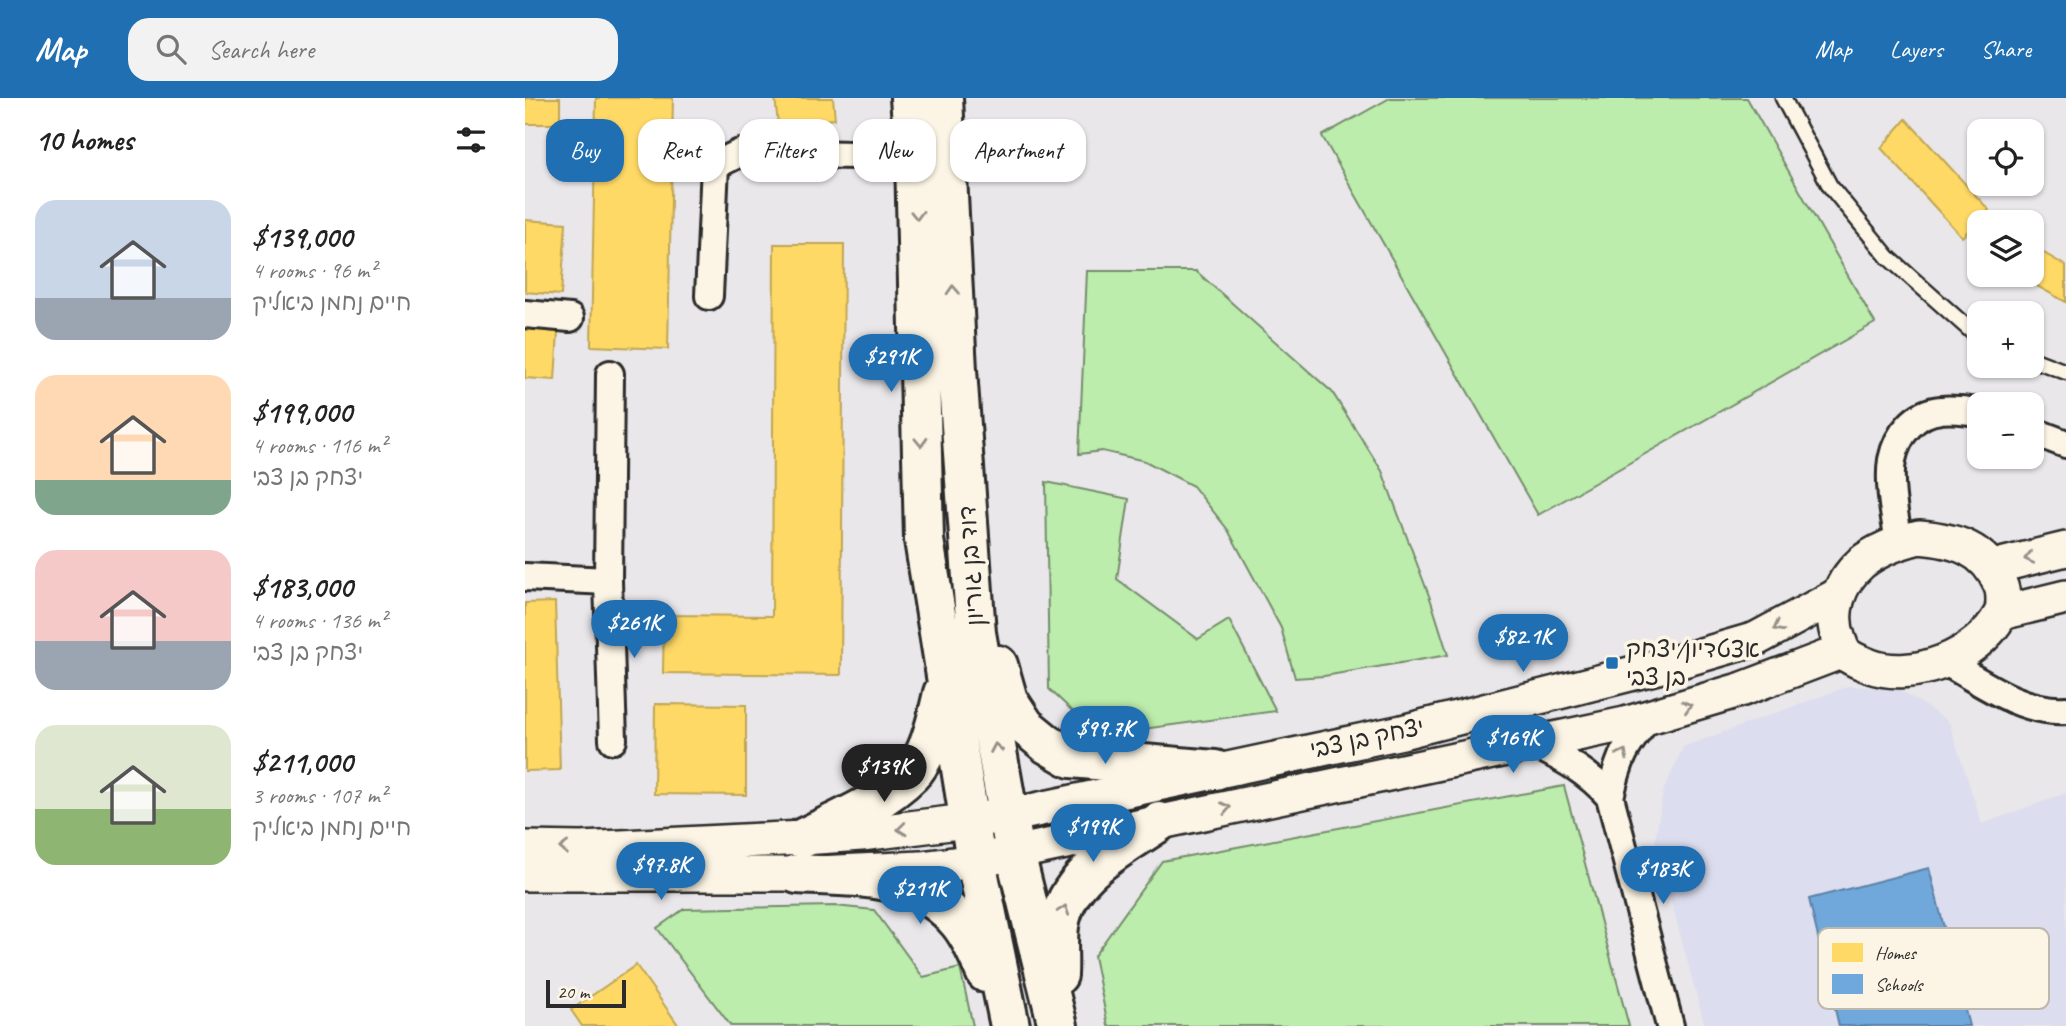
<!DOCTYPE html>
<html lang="en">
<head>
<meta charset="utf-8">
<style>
  :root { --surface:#fff; --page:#f2f2f2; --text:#222; --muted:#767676; --accent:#1f6fb2 }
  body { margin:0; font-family:Caveat,"Playpen Sans Hebrew",sans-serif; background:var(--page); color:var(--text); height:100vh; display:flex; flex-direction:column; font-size:26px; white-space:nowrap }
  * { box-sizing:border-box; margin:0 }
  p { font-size:23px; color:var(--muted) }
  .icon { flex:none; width:38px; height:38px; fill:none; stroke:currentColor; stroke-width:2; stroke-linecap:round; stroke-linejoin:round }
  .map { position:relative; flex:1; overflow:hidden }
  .details { display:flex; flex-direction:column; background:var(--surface); width:525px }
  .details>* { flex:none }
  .banner { position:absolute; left:21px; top:21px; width:665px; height:63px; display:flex; gap:14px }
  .tools { position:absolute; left:1442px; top:21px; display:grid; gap:14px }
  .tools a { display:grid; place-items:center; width:77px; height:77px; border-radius:14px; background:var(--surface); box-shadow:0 2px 5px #0004; font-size:35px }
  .scale { position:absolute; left:21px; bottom:18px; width:80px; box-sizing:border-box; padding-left:7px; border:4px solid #2b2b2b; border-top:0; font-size:19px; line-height:24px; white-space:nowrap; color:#2b2b2b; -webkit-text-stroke:5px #fcf5e5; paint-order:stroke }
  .price { position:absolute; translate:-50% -60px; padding:0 16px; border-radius:24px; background:var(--accent); color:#fff; font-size:23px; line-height:46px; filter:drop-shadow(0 2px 4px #0008) }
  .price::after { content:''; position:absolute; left:50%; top:42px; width:21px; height:16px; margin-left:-10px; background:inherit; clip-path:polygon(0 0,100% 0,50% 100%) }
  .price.current { background:#222; color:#fff }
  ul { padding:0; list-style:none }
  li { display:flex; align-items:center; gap:21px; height:175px; padding:0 35px }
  li span { display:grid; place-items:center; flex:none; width:196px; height:140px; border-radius:21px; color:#555 }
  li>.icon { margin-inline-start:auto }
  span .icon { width:84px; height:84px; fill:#fffc; stroke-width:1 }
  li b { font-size:30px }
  h2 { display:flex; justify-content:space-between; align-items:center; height:84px; padding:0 35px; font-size:30px }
  .chip { padding:0 24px; border-radius:21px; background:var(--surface); box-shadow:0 2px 5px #0004; font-size:24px; line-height:63px }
  .chip.current { background:var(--accent); color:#fff }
  header { display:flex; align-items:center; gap:42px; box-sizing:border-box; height:98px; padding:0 35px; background:var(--accent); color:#fff }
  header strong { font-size:33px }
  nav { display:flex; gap:38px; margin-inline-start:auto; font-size:24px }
  .search { width:490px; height:63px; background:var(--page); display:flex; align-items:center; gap:18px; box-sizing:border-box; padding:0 24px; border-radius:21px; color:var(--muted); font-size:26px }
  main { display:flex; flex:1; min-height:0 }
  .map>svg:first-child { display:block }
</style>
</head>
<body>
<header>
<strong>Map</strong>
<div class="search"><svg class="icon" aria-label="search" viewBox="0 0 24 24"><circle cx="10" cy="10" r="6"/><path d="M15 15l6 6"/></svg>Search here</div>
<nav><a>Map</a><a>Layers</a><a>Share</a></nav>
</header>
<main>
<section class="details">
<h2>10 homes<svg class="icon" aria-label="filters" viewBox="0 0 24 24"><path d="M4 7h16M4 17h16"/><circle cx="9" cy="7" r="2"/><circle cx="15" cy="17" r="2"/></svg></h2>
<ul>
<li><span style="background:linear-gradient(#c9d6e8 70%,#9aa5b1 0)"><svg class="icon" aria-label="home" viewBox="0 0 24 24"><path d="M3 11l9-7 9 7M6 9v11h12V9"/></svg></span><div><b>$139,000</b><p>4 rooms · 96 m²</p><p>חיים נחמן ביאליק</p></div></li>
<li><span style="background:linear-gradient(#ffd9b3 75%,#7fa58c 0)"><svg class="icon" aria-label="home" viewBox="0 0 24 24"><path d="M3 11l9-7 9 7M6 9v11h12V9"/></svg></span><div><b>$199,000</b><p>4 rooms · 116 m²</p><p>יצחק בן צבי</p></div></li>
<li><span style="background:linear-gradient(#f6c9c9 65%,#9aa5b1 0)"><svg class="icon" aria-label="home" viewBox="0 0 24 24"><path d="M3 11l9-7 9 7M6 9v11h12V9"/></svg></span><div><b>$183,000</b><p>4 rooms · 136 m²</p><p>יצחק בן צבי</p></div></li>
<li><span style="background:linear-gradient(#dfe7d0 60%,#8fb573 0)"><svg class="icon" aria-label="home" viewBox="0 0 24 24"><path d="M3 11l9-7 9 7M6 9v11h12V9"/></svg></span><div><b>$211,000</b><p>3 rooms · 107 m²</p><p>חיים נחמן ביאליק</p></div></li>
</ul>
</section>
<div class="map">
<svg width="1541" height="928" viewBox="0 0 1541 928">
  <rect width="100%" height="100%" fill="#e9e7ea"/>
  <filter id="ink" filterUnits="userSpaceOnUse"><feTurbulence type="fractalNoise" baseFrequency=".0143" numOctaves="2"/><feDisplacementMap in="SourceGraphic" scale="14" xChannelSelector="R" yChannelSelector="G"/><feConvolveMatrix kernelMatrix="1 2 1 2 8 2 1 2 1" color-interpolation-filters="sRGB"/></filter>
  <g filter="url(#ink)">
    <path fill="#dcddee" d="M1324 588 1374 591 1424 624 1457 726 1541 695V928H1180L1130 744 1138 694 1158 649Z"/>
    <path fill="#bcedac" stroke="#748c6c" stroke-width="2" d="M865 0H1222L1350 225 1013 417 797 38Z
      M562 173H671L807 294 857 373 906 503 923 557 799 578 770 580 756 530 703 432 668 388 620 363 577 353 554 356Z
      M521 384 604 401 592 481 673 541 704 522 751 613 603 633 554 619 524 591Z
      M1039 688 1104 928H583L569 858 637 763Z
      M310 808 349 812 398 879 435 870 448 928H206L132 830 159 811Z"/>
    <path fill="#ffd966" stroke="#bfa554" stroke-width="2" d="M0 0H35V26H0Z
      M71 0H148L143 251 66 248Z
      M250 0H308L310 21 253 26Z
      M1381 21 1464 112 1437 139 1356 50Z
      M0 122 41 125 36 197 0 194Z
      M249 146H319L316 577 138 575 139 517 247 518Z
      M1507 148 1541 168V204L1492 177H1507Z
      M0 231 33 234 30 282 0 280Z
      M30 504 35 672 0 673V505Z
      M130 606 221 607V697L129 696Z
      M111 867 154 928H57L46 912Z"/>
    <path fill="#6fa8dc" stroke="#5b82a7" stroke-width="2" d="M1404 770 1444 928H1314L1284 801Z"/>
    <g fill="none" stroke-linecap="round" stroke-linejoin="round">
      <defs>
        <path id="service" d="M1258 0 1305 88 1363 159 1454 240
          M1507 261 1541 274"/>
        <path id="minor" d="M184 198 190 67 215 55 390 58
          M0 216 45 220
          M85 276 83 483 88 642
          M1507 333 1541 346
          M1374 444C1370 420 1363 386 1367 362 1372 337 1390 314 1416 312 1429 310 1442 313 1454 314
          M0 479 83 483
          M1419 563C1456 584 1497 615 1541 612
          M1007 645C1037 660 1062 673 1085 699L1145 928
          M1085 699C1094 660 1099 650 1124 619"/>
        <path id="tertiary" d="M1394 439C1430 442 1460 450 1475 486 1479 494 1479 510 1475 517 1453 558 1388 584 1345 568 1336 564 1328 562 1321 556 1317 552 1316 547 1314 542 1303 514 1314 485 1336 465 1352 452 1374 444 1394 439Z
          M1468 469 1541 451
          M1476 515 1541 499
          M0 750 56 751 278 740 336 736 482 718 877 634 1152 564 1231 541 1313 497
          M0 776H272L396 770 451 763 1100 626 1218 591 1318 553"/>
        <path id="secondary" d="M385 0 390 58 399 442 451 763 485 928
          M418 0 432 272 451 535 490 755 533 928
          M473 567 483 602 500 628 522 646 546 660 690 672
          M278 740C314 722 357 705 386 676 405 657 412 621 418 595
          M272 776C326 779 390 775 429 819 444 834 452 856 461 875
          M533 877C534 861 532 843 534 828 542 775 595 751 634 724"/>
      </defs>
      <use href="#service" stroke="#2b2b2b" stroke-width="19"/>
      <use href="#minor" stroke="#2b2b2b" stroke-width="32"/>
      <use href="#tertiary" stroke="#2b2b2b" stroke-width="38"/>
      <use href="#secondary" stroke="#2b2b2b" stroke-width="44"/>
      <use href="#service" stroke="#fcf5e5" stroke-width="14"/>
      <use href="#minor" stroke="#fcf5e5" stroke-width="26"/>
      <use href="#tertiary" stroke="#fcf5e5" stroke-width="33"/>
      <use href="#secondary" stroke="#fcf5e5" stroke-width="38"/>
    </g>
    <defs><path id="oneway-chevron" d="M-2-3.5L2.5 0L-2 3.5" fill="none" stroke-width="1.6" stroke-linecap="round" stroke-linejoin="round" transform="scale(1.75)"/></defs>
    <g stroke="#949088">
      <use href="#oneway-chevron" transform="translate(392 117) rotate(89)"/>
      <use href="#oneway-chevron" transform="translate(428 192) rotate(-93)"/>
      <use href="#oneway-chevron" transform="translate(396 344) rotate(88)"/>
      <use href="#oneway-chevron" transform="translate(1504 460) rotate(167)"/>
      <use href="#oneway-chevron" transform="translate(1253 529) rotate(152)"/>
      <use href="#oneway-chevron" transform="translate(1162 608) rotate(-17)"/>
      <use href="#oneway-chevron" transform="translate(471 650) rotate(-100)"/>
      <use href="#oneway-chevron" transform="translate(1098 656) rotate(-63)"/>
      <use href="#oneway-chevron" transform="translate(701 710) rotate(-12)"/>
      <use href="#oneway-chevron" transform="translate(377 731) rotate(174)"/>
      <use href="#oneway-chevron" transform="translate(39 750) rotate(-179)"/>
      <use href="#oneway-chevron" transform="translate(539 812) rotate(-72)"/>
    </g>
  </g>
  <rect fill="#1f6fb2" stroke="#fcf5e5" stroke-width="2.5" x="1080" y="558" width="14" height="14" rx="3.5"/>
  <g text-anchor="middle" stroke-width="7" stroke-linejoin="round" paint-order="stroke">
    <g font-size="24" fill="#2b2b2b" stroke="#fcf5e5">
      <text transform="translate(446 468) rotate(-94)" y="8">דוד בן גוריון</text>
      <text transform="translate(842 640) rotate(-12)" y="8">יצחק בן צבי</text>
    </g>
    <g font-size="24" fill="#2b2b2b" stroke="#fcf5e5" text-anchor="start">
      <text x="1101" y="559">אצטדיון/יצחק<tspan x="1101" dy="28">בן צבי</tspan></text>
    </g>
  </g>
  <rect x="1293" y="830" width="231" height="81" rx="10" fill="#fcf5e5" stroke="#bdb8ad" stroke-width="2"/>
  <rect x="1307" y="845" width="31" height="19" fill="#ffd966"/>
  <rect x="1307" y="876" width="31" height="20" fill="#6fa8dc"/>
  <g font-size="19" fill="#2b2b2b">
    <text x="1350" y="861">Homes</text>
    <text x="1350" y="893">Schools</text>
  </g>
</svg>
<div class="tools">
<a><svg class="icon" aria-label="locate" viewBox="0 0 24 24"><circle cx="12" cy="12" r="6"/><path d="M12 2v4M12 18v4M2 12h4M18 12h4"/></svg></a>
<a><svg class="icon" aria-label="layers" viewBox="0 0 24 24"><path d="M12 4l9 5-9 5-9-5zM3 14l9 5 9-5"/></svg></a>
<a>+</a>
<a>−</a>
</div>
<div class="scale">20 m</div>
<b class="price" style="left:366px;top:296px">$291K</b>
<b class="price" style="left:109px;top:562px">$261K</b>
<b class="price" style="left:998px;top:576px">$82.1K</b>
<b class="price" style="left:580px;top:668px">$99.7K</b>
<b class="price" style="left:988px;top:677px">$169K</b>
<b class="price current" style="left:359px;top:706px">$139K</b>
<b class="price" style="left:568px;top:766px">$199K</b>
<b class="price" style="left:136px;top:804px">$97.8K</b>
<b class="price" style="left:1138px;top:808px">$183K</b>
<b class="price" style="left:395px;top:828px">$211K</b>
<div class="banner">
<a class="chip current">Buy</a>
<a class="chip">Rent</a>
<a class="chip">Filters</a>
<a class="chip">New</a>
<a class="chip">Apartment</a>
</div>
</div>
</main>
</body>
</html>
